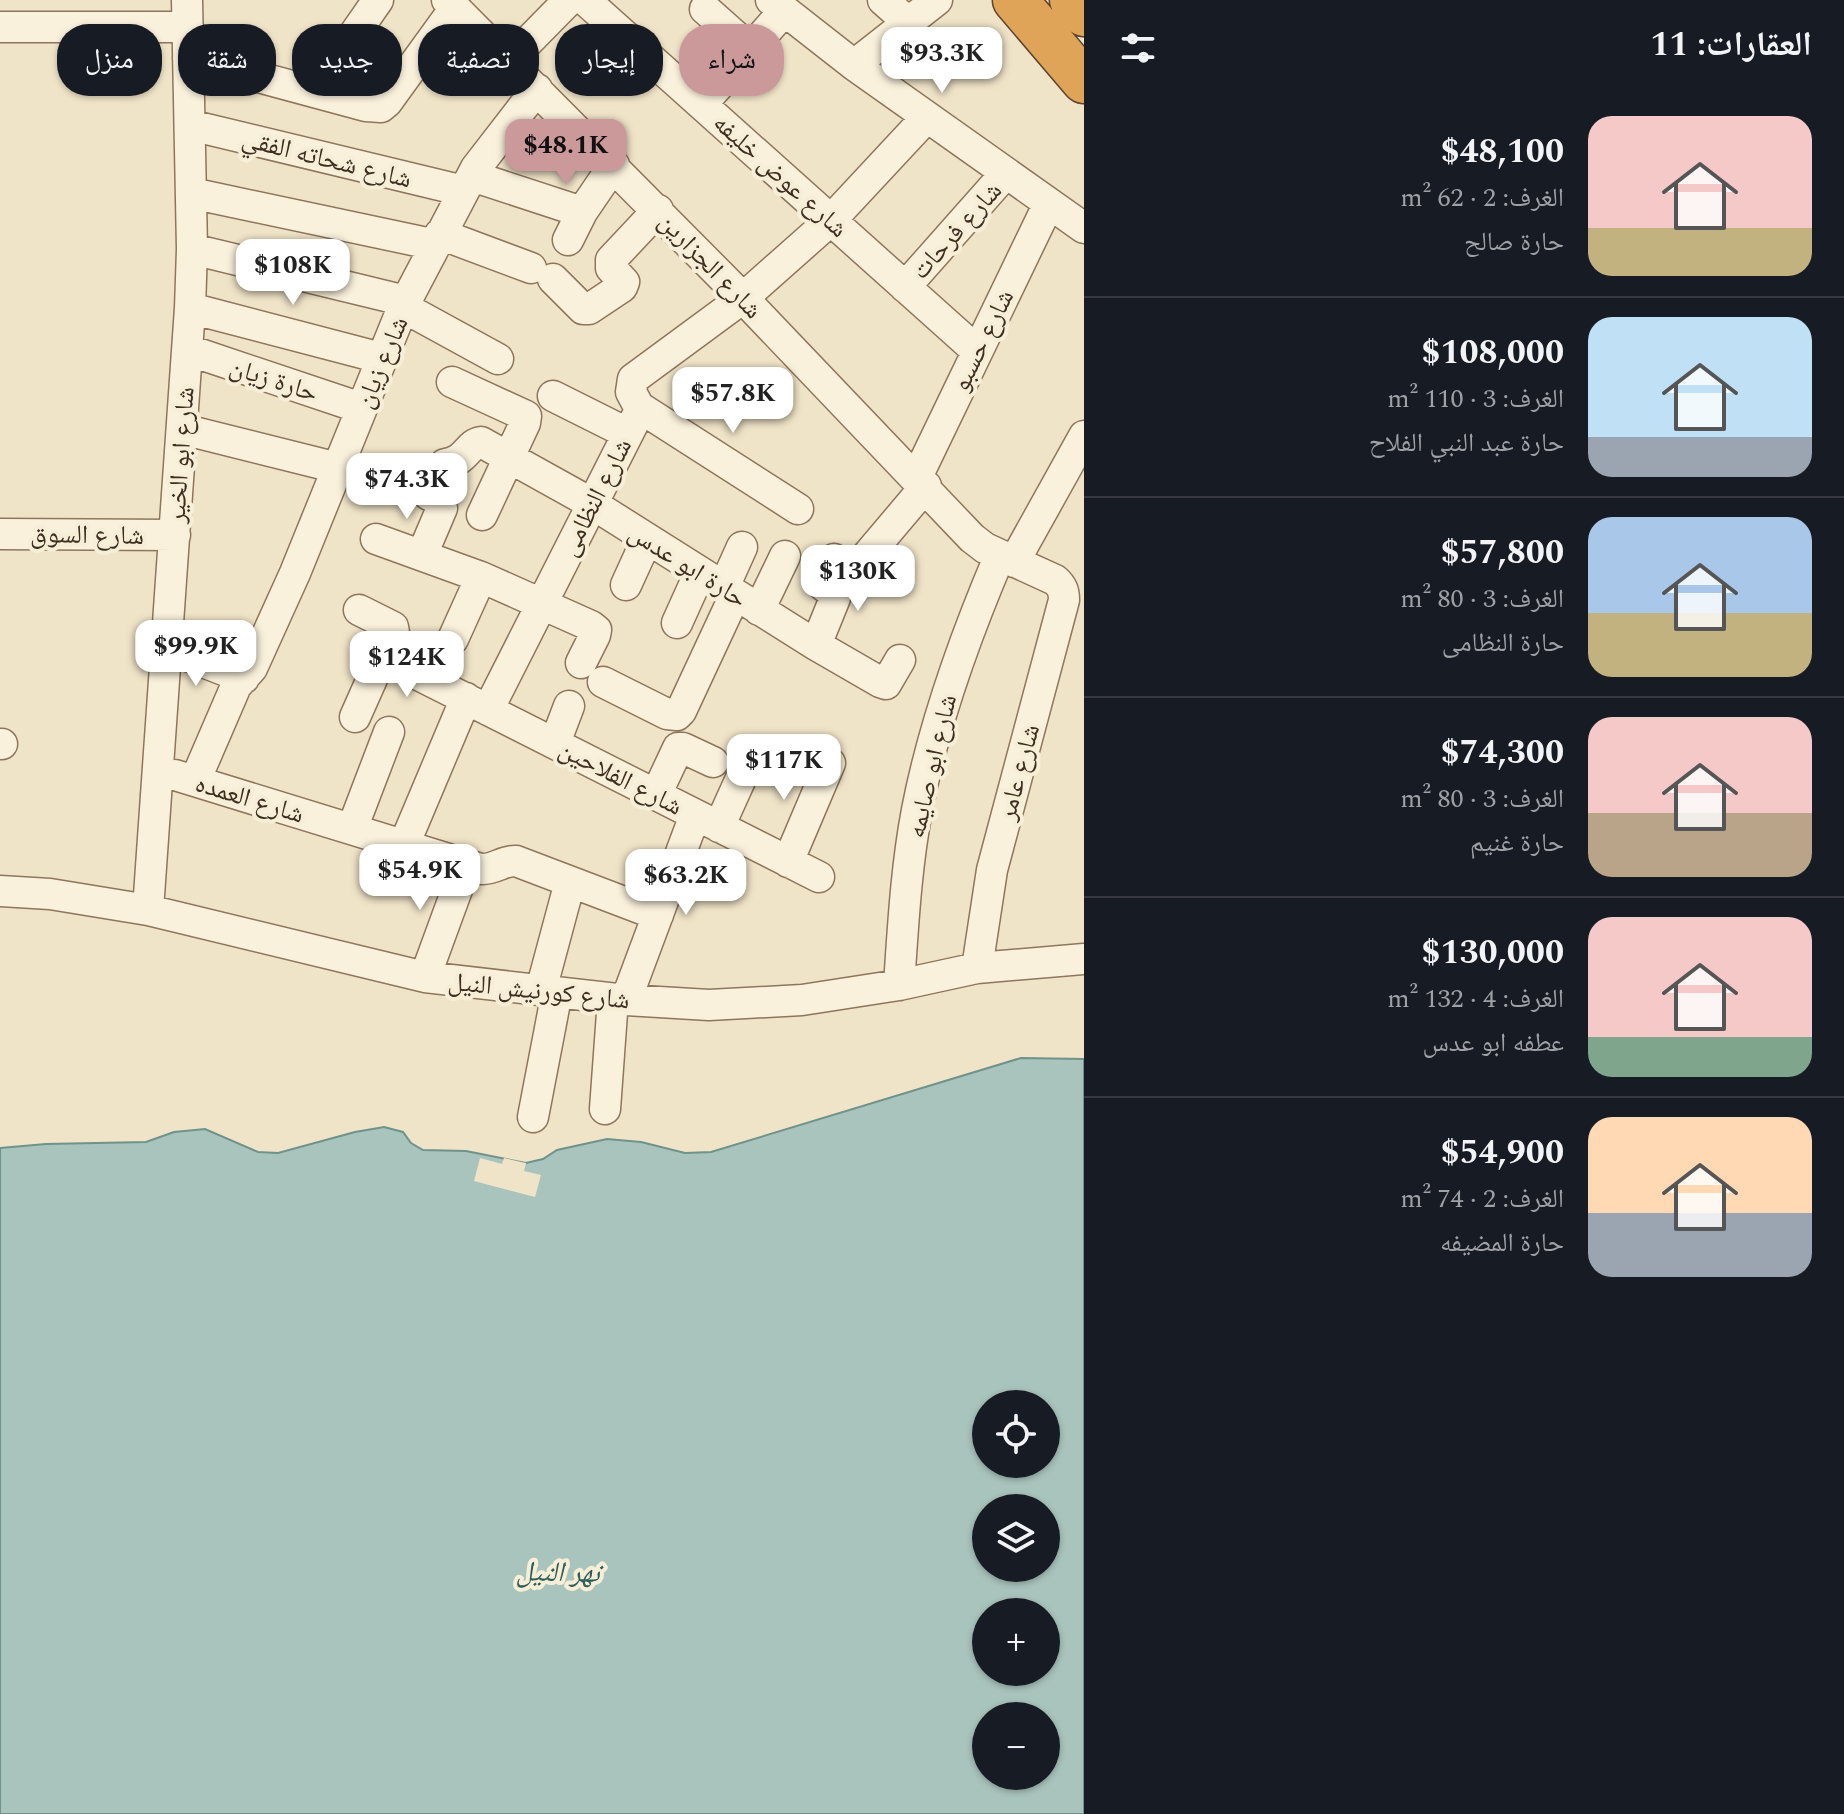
<!DOCTYPE html>
<html lang="ar">
<head>
<meta charset="utf-8">
<style>
  :root { --surface:#171b24; --page:#20242c; --text:#f1f3f6; --muted:#9ea1a6; --line:#363941; --accent:#cc999b }
  body { margin:0; font-family:Spectral,"Noto Naskh Arabic",serif; background:var(--page); color:var(--text); direction:rtl; height:100vh; display:flex; flex-direction:column; font-size:30px; white-space:nowrap }
  * { box-sizing:border-box; margin:0 }
  p { font-size:26px; color:var(--muted) }
  .icon { flex:none; width:44px; height:44px; fill:none; stroke:currentColor; stroke-width:2; stroke-linecap:round; stroke-linejoin:round }
  .map { position:relative; flex:1; overflow:hidden; direction:ltr }
  .drawer { display:flex; flex-direction:column; background:var(--surface); width:760px }
  .drawer>* { flex:none }
  .hud { position:absolute; left:24px; top:24px; width:760px; height:72px; direction:rtl; display:flex; gap:16px }
  .fabs { position:absolute; left:972px; top:1390px; display:grid; gap:16px }
  .fabs a { display:grid; place-items:center; width:88px; height:88px; border-radius:50%; background:var(--surface); box-shadow:0 2px 6px #0004; font-size:40px }
  .price { position:absolute; translate:-50% -68px; padding:0 18px; border-radius:16px; background:#fff; color:#222; font-size:26px; line-height:52px; filter:drop-shadow(0 2px 4px #0008) }
  .price::after { content:''; position:absolute; left:50%; top:48px; width:24px; height:18px; margin-left:-12px; background:inherit; clip-path:polygon(0 0,100% 0,50% 100%) }
  .price.selected { background:var(--accent); color:#111 }
  ul { padding:0; list-style:none }
  li { display:flex; align-items:center; gap:24px; height:200px; padding:0 32px }
  li+li { border-top:2px solid var(--line) }
  li span { display:grid; place-items:center; flex:none; width:224px; height:160px; border-radius:24px; color:#555 }
  li>.icon { margin-inline-start:auto }
  span .icon { width:96px; height:96px; fill:#fffc; stroke-width:1 }
  li b { font-size:34px }
  h2 { display:flex; justify-content:space-between; align-items:center; height:96px; padding:0 32px; font-size:34px }
  .chip { padding:0 28px; border-radius:32px; background:var(--surface); box-shadow:0 2px 6px #0004; font-size:28px; line-height:72px }
  .chip.selected { background:var(--accent); color:#111 }
  main { display:flex; flex:1; min-height:0 }
  .map>svg:first-child { display:block }
</style>
</head>
<body>
<main>
<section class="drawer">
<h2>العقارات: 11<svg class="icon" aria-label="filters" viewBox="0 0 24 24"><path d="M4 7h16M4 17h16"/><circle cx="9" cy="7" r="2"/><circle cx="15" cy="17" r="2"/></svg></h2>
<ul>
<li><span style="background:linear-gradient(#f6c9c9 70%,#c2b280 0)"><svg class="icon" aria-label="home" viewBox="0 0 24 24"><path d="M3 11l9-7 9 7M6 9v11h12V9"/></svg></span><div><b>$48,100</b><p>الغرف: 2 · 62 m²</p><p>حارة صالح</p></div></li>
<li><span style="background:linear-gradient(#bfe0f5 75%,#9aa5b1 0)"><svg class="icon" aria-label="home" viewBox="0 0 24 24"><path d="M3 11l9-7 9 7M6 9v11h12V9"/></svg></span><div><b>$108,000</b><p>الغرف: 3 · 110 m²</p><p>حارة عبد النبي الفلاح</p></div></li>
<li><span style="background:linear-gradient(#a9c7e8 60%,#c2b280 0)"><svg class="icon" aria-label="home" viewBox="0 0 24 24"><path d="M3 11l9-7 9 7M6 9v11h12V9"/></svg></span><div><b>$57,800</b><p>الغرف: 3 · 80 m²</p><p>حارة النظامى</p></div></li>
<li><span style="background:linear-gradient(#f6c9c9 60%,#b9a48a 0)"><svg class="icon" aria-label="home" viewBox="0 0 24 24"><path d="M3 11l9-7 9 7M6 9v11h12V9"/></svg></span><div><b>$74,300</b><p>الغرف: 3 · 80 m²</p><p>حارة غنيم</p></div></li>
<li><span style="background:linear-gradient(#f6c9c9 75%,#7fa58c 0)"><svg class="icon" aria-label="home" viewBox="0 0 24 24"><path d="M3 11l9-7 9 7M6 9v11h12V9"/></svg></span><div><b>$130,000</b><p>الغرف: 4 · 132 m²</p><p>عطفه ابو عدس</p></div></li>
<li><span style="background:linear-gradient(#ffd9b3 60%,#9aa5b1 0)"><svg class="icon" aria-label="home" viewBox="0 0 24 24"><path d="M3 11l9-7 9 7M6 9v11h12V9"/></svg></span><div><b>$54,900</b><p>الغرف: 2 · 74 m²</p><p>حارة المضيفه</p></div></li>
</ul>
</section>
<div class="map">
<svg width="1084" height="1814" viewBox="0 0 1084 1814">
  <rect width="100%" height="100%" fill="#f0e4c8"/>
  <path fill="#a9c4bc" stroke="#6f938a" stroke-width="2" fill-rule="evenodd" d="M1021 1058 1084 1059V1814H0V1148L46 1144 146 1142 174 1132 205 1129 258 1152 278 1153 355 1132 384 1127 403 1132 411 1143 423 1150 466 1151 526 1163 543 1159 557 1150 607 1139 641 1142 685 1153 711 1152ZM986 1404H1046V1464H986ZM986 1508H1046V1568H986ZM986 1612H1046V1672H986ZM986 1716H1046V1776H986Z"/>
  <path fill="#f0e4c8" d="M480 1158 502 1164 504 1158 526 1163 524 1171 541 1175 535 1197 474 1181Z"/>
  <g fill="none" stroke-linecap="round" stroke-linejoin="round">
    <defs>
      <path id="minor" d="M447 0 743 298 972 538 985 548 1055 580C1062 586 1064 591 1064 600L992 870 977 968
        M585 0 977 351
        M771 0 854 65 1084 228
        M883 0 908 22
        M705 9 750 49
        M0 27H188
        M188 58 366 106 381 107 387 102 455 8
        M509 61 569 0
        M854 65 937 0
        M314 92 378 0
        M702 104 784 11
        M190 125 464 191
        M472 176 582 212
        M191 193 436 245
        M440 234 531 268
        M568 240 582 212 614 165
        M192 249 406 301
        M553 279 583 309H589L622 287 624 282 611 268V260L658 210
        M905 287 1006 173
        M403 307 498 359
        M190 308 381 358
        M188 350 361 408
        M452 382 526 416 525 423 482 515
        M553 396 627 433
        M639 407 798 509
        M182 429 338 468
        M917 477 1049 203
        M429 495 445 464C467 461 467 444 481 442L591 503 816 645 880 682 886 684 900 660
        M0 534 175 535
        M376 539 481 577 591 626 596 630 595 635 581 663
        M422 555 442 508
        M866 557 926 486
        M1014 562 1084 436
        M626 585 647 539
        M724 587 742 547
        M359 610 393 627 395 639 387 659
        M759 610 785 556
        M677 623 700 572
        M453 639 481 577
        M816 645 835 598 832 592 824 586 834 559
        M167 648 244 678
        M603 682 667 714 677 715 681 711 735 595
        M488 710 638 414 639 407 631 392 633 379 743 298 831 220 927 117
        M355 717 379 663 387 659 819 877
        M555 743 569 706
        M0 744H2
        M175 775 481 869C495 870 503 860 516 861L658 915
        M195 781 236 686 252 668 295 573 403 307 476 168 537 89
        M656 795 678 748H683L713 762
        M719 827 752 754 759 752 778 760
        M352 829 389 732
        M404 845 466 698
        M788 862 830 763
        M0 891 50 894 148 910 425 977 626 1000 709 1005 802 1000 899 985 977 968 1084 959
        M148 910 190 308 192 249 187 0
        M425 977 466 865
        M899 985C903 927 906 868 917 810 934 722 965 637 1000 555
        M541 990 570 882
        M626 1000 695 815
        M605 1109 613 999
        M533 1117 557 992"/>
      <path id="highway" d="M1015 0 1084 81
        M1072 0 1084 14"/>
    </defs>
    <use href="#minor" stroke="#8d765c" stroke-width="33"/>
    <use href="#highway" stroke="#5b4430" stroke-width="47"/>
    <use href="#minor" stroke="#faf1dc" stroke-width="30"/>
    <use href="#highway" stroke="#e0a458" stroke-width="44"/>
  </g>
  <g text-anchor="middle" stroke-width="8" stroke-linejoin="round" paint-order="stroke">
    <g font-size="26" fill="#3d2e20" stroke="#f7eed8">
      <text transform="translate(327 158) rotate(14)" y="9">شارع شحاته الفقي</text>
      <text transform="translate(781 175) rotate(42)" y="9">شارع عوض خليفه</text>
      <text transform="translate(956 230) rotate(-48)" y="9">شارع فرحات</text>
      <text transform="translate(711 265) rotate(46)" y="9">شارع الجزارين</text>
      <text transform="translate(982 340) rotate(-64)" y="9">شارع حسبو</text>
      <text transform="translate(381 362) rotate(-67)" y="9">شارع زيان</text>
      <text transform="translate(274 379) rotate(18)" y="9">حارة زيان</text>
      <text transform="translate(180 455) rotate(-86)" y="9">شارع ابو الخير</text>
      <text transform="translate(595 497) rotate(-63)" y="9">شارع النظامى</text>
      <text transform="translate(87 534) rotate(1)" y="9">شارع السوق</text>
      <text transform="translate(688 565) rotate(32)" y="9">حارة ابو عدس</text>
      <text transform="translate(931 766) rotate(-77)" y="9">شارع ابو صايمه</text>
      <text transform="translate(1018 772) rotate(-75)" y="9">شارع عامر</text>
      <text transform="translate(621 777) rotate(27)" y="9">شارع الفلاحين</text>
      <text transform="translate(250 798) rotate(17)" y="9">شارع العمده</text>
      <text transform="translate(539 990) rotate(6)" y="9">شارع كورنيش النيل</text>
    </g>
    <g font-size="28" font-style="italic" fill="#2f5d5a" stroke="#f7eed8">
      <text transform="translate(558 1571) rotate(1)" y="10">نهر النيل</text>
    </g>
  </g>
</svg>
<div class="fabs">
<a><svg class="icon" aria-label="locate" viewBox="0 0 24 24"><circle cx="12" cy="12" r="6"/><path d="M12 2v4M12 18v4M2 12h4M18 12h4"/></svg></a>
<a><svg class="icon" aria-label="layers" viewBox="0 0 24 24"><path d="M12 4l9 5-9 5-9-5zM3 14l9 5 9-5"/></svg></a>
<a>+</a>
<a>−</a>
</div>
<b class="price" style="left:942px;top:95px">$93.3K</b>
<b class="price selected" style="left:566px;top:187px">$48.1K</b>
<b class="price" style="left:293px;top:307px">$108K</b>
<b class="price" style="left:733px;top:435px">$57.8K</b>
<b class="price" style="left:407px;top:521px">$74.3K</b>
<b class="price" style="left:858px;top:613px">$130K</b>
<b class="price" style="left:196px;top:688px">$99.9K</b>
<b class="price" style="left:407px;top:699px">$124K</b>
<b class="price" style="left:784px;top:802px">$117K</b>
<b class="price" style="left:420px;top:912px">$54.9K</b>
<b class="price" style="left:686px;top:917px">$63.2K</b>
<div class="hud">
<a class="chip selected">شراء</a>
<a class="chip">إيجار</a>
<a class="chip">تصفية</a>
<a class="chip">جديد</a>
<a class="chip">شقة</a>
<a class="chip">منزل</a>
</div>
</div>
</main>
</body>
</html>
